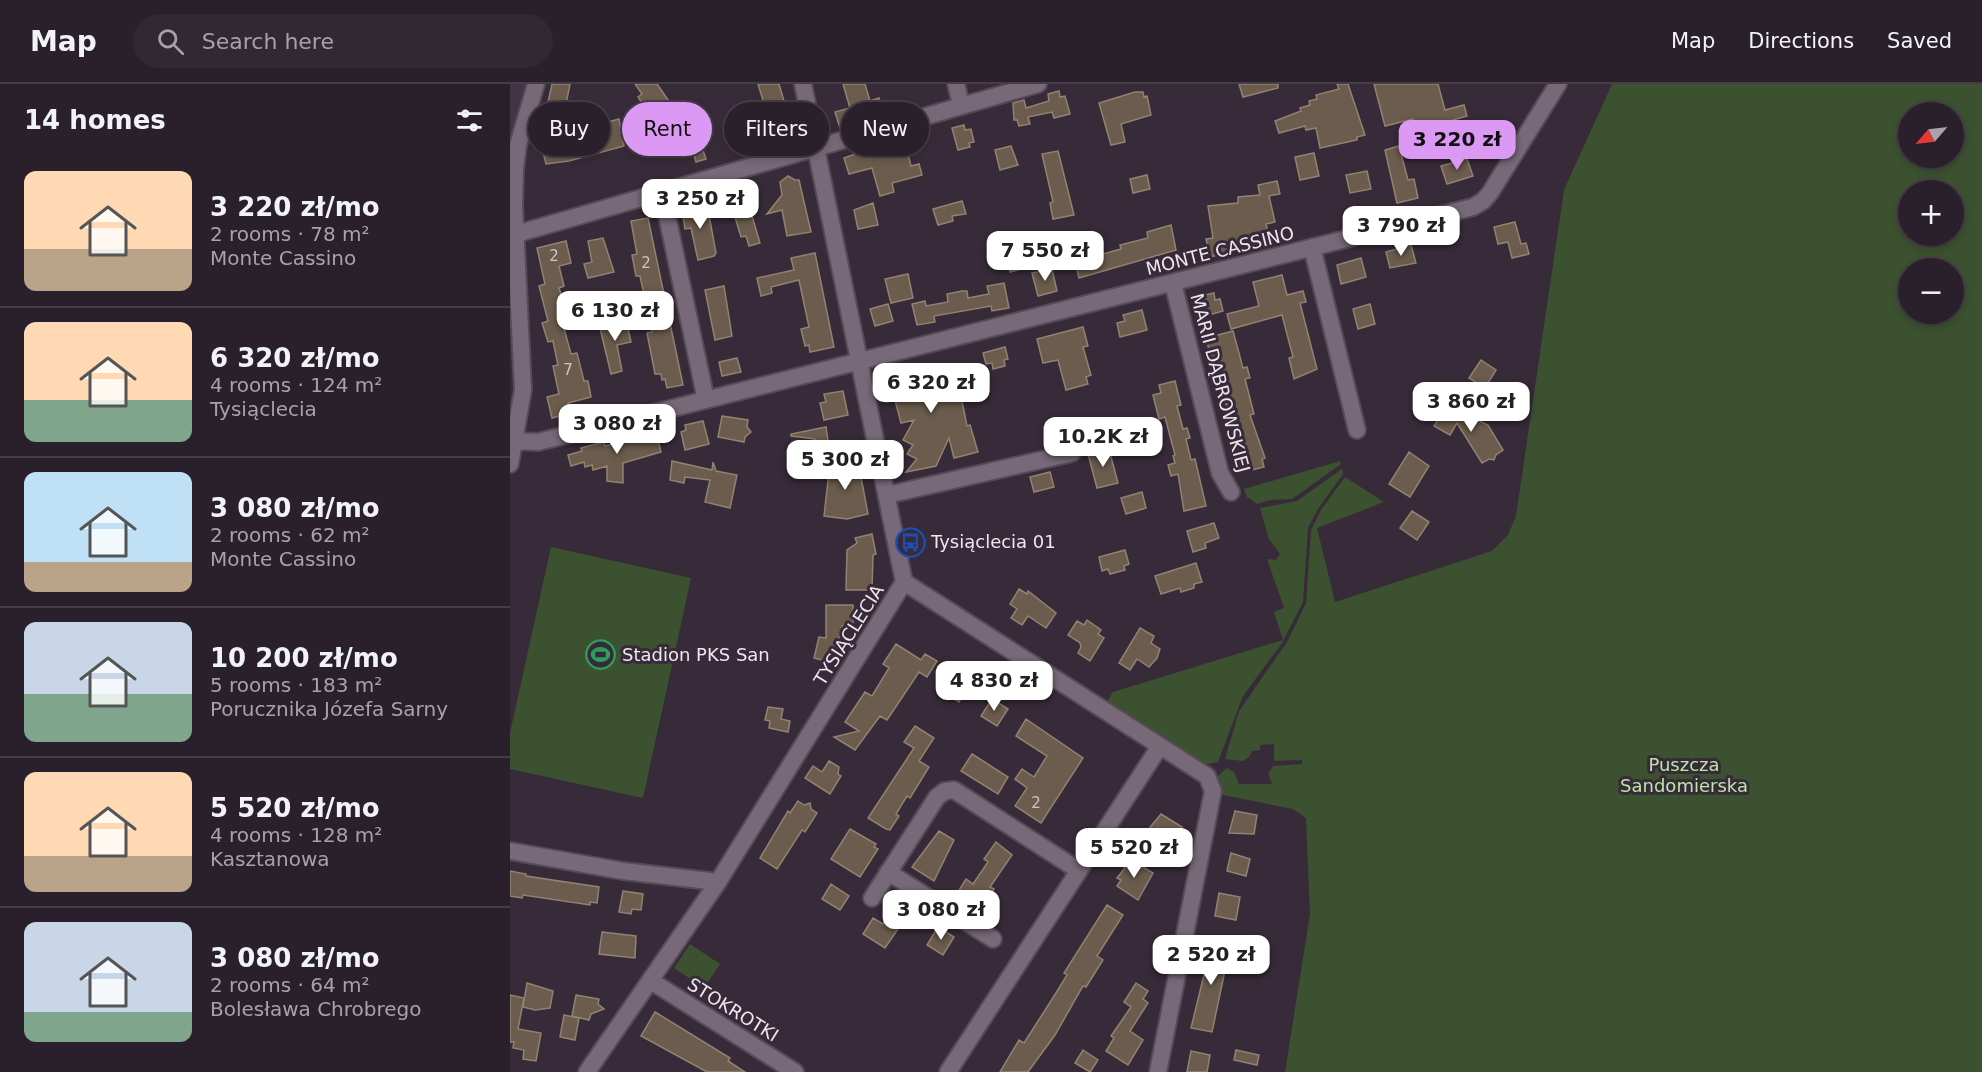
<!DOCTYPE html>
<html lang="en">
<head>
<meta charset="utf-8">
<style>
  :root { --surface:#2a202b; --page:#322833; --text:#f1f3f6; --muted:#a5a3a9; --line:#463e47; --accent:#dc99f4 }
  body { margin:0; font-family:"DejaVu Sans",sans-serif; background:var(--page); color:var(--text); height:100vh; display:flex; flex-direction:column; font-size:22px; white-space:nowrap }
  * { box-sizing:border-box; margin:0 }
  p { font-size:20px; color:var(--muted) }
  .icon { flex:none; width:33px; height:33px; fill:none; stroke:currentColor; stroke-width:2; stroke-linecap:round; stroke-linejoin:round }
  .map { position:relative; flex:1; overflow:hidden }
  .drawer { display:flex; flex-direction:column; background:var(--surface); width:510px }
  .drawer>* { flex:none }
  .guide { position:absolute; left:18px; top:18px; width:570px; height:54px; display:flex; gap:12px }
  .needle { width:39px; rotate:242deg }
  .buttons { position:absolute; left:1388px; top:18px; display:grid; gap:12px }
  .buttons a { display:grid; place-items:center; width:66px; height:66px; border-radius:50%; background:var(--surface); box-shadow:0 3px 9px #0003,0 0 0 2px var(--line); font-size:30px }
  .price { position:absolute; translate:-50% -51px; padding:0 14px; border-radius:12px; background:#fff; color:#222; font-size:20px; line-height:39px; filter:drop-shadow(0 2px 3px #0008) }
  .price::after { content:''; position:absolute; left:50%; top:36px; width:18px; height:14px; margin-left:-9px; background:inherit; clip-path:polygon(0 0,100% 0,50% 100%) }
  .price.active { background:var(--accent); color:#111 }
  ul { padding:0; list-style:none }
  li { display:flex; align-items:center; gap:18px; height:150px; padding:0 24px }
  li+li { border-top:2px solid var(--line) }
  li span { display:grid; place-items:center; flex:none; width:168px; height:120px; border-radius:12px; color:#555 }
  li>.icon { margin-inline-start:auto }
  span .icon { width:72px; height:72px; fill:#fffc; stroke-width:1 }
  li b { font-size:26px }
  h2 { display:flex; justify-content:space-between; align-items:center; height:72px; padding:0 24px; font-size:26px }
  .pill { padding:0 21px; border-radius:27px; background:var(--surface); box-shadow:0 3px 9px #0003,0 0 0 2px var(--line); font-size:21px; line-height:54px }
  .pill.active { background:var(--accent); color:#111 }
  header { display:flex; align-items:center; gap:36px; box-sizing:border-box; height:84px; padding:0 30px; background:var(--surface); border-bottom:2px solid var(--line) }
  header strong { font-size:28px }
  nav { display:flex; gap:33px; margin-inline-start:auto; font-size:21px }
  .search { width:420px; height:54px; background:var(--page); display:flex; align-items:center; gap:15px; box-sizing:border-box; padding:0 21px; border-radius:33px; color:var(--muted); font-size:22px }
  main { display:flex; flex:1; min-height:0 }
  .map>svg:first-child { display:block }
</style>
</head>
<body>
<header>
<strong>Map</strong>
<div class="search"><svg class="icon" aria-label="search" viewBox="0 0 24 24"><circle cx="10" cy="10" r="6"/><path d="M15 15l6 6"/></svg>Search here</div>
<nav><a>Map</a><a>Directions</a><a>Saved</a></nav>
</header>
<main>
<section class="drawer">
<h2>14 homes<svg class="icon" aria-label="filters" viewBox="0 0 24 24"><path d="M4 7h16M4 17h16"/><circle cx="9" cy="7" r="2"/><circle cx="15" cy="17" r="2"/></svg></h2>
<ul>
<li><span style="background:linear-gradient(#ffd9b3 65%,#b9a48a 0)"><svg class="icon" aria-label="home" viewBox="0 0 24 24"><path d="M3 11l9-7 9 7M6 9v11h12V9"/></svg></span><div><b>3 220 zł/mo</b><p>2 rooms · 78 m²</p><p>Monte Cassino</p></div></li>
<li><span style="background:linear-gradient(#ffd9b3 65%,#7fa58c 0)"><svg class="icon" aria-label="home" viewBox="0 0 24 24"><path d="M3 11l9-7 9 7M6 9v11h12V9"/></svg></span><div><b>6 320 zł/mo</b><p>4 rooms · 124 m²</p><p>Tysiąclecia</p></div></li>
<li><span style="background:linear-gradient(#bfe0f5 75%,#b9a48a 0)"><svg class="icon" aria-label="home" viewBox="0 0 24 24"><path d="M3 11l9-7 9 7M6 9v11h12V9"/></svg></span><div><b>3 080 zł/mo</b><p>2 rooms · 62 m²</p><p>Monte Cassino</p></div></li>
<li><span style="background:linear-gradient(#c9d6e8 60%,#7fa58c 0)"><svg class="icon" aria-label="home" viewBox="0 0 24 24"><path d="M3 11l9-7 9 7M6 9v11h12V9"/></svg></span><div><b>10 200 zł/mo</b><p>5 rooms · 183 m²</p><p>Porucznika Józefa Sarny</p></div></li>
<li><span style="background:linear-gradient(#ffd9b3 70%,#b9a48a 0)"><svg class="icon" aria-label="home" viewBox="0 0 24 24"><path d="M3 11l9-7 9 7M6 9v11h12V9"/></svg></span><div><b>5 520 zł/mo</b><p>4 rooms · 128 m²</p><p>Kasztanowa</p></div></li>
<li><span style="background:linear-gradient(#c9d6e8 75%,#7fa58c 0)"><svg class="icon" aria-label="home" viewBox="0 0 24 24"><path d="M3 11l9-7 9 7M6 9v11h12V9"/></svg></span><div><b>3 080 zł/mo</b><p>2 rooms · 64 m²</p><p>Bolesława Chrobrego</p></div></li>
</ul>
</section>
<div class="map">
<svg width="1472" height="988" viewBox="0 0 1472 988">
  <rect width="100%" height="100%" fill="#382b39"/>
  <path fill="#443345" d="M0 0H18L0 56Z"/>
  <path fill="#3b5130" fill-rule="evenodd" d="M1102 0H1472V988H775L800 830 796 734 783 725 713 711 709 709 708 692 717 684 724 688 729 700H762L758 689 763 682 792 680V676L764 677V660L750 661V666L742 667 739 673 733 677 715 675 729 627 777 558 796 519 801 446 811 426 835 393 874 418 807 444 825 518 982 467 998 451 1006 432 1054 106ZM1398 28H1443V74H1398ZM1398 106H1443V152H1398ZM1398 184H1443V230H1398Z
    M830 377 831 380 782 415 760 416 747 420 737 413 734 405Z
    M832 385 833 390 808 425 798 444 793 518 772 559 733 612 708 678 693 681 595 621 603 608 773 556 764 528 774 524 757 475 766 476 770 470 759 455 750 424 787 417Z
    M41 463 181 494 133 714 0 685V649Z
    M180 860 210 880 194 904 164 884Z"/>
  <path fill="#6b5c4d" stroke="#928272" stroke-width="1.5" d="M42 0H60L51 45 33 42Z
    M125 0H147L193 66 196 75 186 78 179 54 170 60 164 51 156 56 128 13 132 10Z
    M248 0H269L279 34 260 39Z
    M333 0H355L360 17 369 14 374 30 330 44 325 28 340 24Z
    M729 0H768V4L733 13Z
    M827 0H838L855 51 847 53V56L810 64 806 44 796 46 795 42 769 49 765 37 791 27 790 24 800 21 799 17 807 15 806 11 829 5Z
    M864 0H928L935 26 954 21 957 32 943 36 947 53 931 57 927 41 906 46 903 35 875 42Z
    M549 7 550 13 555 12 560 30 544 34 542 28 518 33 520 40 509 42 507 36H504L503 19 514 16 516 24 539 17 538 10Z
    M625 8H633L634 13 637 12 641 31 611 40 615 58 601 61 589 19Z
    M109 35 114 62 59 77 36 80 33 68 55 64 51 51Z
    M454 41 455 46 461 45 464 58 459 59 460 63 448 66 442 44Z
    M394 53 401 82 409 80 412 91 382 99 384 108 370 112 362 84 339 90 334 74Z
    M501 62 508 81 490 86 485 66Z
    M889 62 898 96 904 95 908 114 887 119 875 66Z
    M548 67 564 131 543 135 540 119 543 118 532 70Z
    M804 69 809 92 790 96 785 73Z
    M957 75 963 92 937 100 931 82Z
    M857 87 861 105 840 109 836 91Z
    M637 91 640 105 623 109 620 95Z
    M278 92 285 96H289L301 148 277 152 272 126 257 130 272 111 270 98Z
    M767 97 770 110 759 112 765 138 756 140 760 157 700 173 696 155 703 154 698 122 728 119V113L750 111 748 101Z
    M452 117 456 130 442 132 443 137 428 141 423 125Z
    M363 119 368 141 348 145 344 126Z
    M197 120 206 169 204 172 188 176 181 144 175 145 172 125Z
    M240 125 250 159 239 162 236 152 231 153 224 130Z
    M138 134 173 301 157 304 155 295 152 296 151 290H145L137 249 142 248 130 192H126L122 171 127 170 121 137Z
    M1005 138 1011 160 1016 159 1019 170 1002 174 998 158 988 160 984 143Z
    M661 141 666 166 569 194 564 173 581 169 582 173 611 165 610 161 638 154 637 148Z
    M93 154 104 188 78 194 74 180 82 178 78 157Z
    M513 154 520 183 500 188 494 158Z
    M56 157 61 179 49 182 54 202 49 204 53 217 47 219 61 270 67 269 74 297H78L81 313 58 319 61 329 42 334 37 313 49 310 43 282 48 281 43 257 38 258 32 239 38 237 29 202 35 200 27 164Z
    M901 161 906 179 880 184 876 168Z
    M305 169 324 263 300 268 299 261 295 262 291 245 299 243 289 196 261 203 262 209 251 212 247 194 284 186 281 174Z
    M851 174 856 193 831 200 827 181Z
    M542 185 547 207 528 212 522 189Z
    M398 190 403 214 381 219 375 195Z
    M772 191 777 211 793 207 796 218 790 219 807 285 784 295 779 274 783 273 772 231 721 245 717 230 749 222 743 198Z
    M494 199 499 224 482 227 481 222 424 232 425 238 407 241 402 220 415 217 416 222 438 218 437 210 452 207H457L458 214 479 210 477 202Z
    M214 202 222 252 205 256 195 206Z
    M704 209 705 216 710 215 713 227 691 233 686 213Z
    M378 220 383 237 365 242 360 225Z
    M860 220 865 240 848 245 843 225Z
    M632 226 637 246 610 253 607 239 615 237 613 231Z
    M116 235 121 258 107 261 112 287 101 290 89 240Z
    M573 243 578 262 573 263 581 291 576 293 578 300 556 306 548 276 533 279 527 255Z
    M723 247 733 284 737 283 740 294 735 295 744 330 740 331 755 374 752 375 754 383 733 388 728 371 736 369 729 345 723 346 711 302 715 300 708 272 701 274 696 254Z
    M495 263 498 275 494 276 495 282 483 285 482 279 476 280 473 269Z
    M227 274 231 288 212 292 209 278Z
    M971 276 986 286 975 304 959 294Z
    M445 282 457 342 460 341 468 368 444 374 439 354 426 382 396 388 407 375 397 370 403 361 393 356 404 336 391 339 385 316 376 318 371 299 376 290 403 283 405 292Z
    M665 297 671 321 667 322 673 345 677 344 680 354 676 355 681 376 685 375 696 422 674 427 668 390 661 392 658 381 665 379 663 372 665 371 655 333 649 335 643 311 651 309 649 301Z
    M333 307 338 331 314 336 310 319 316 318 314 310Z
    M937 322 978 341 993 366 986 371 984 376 979 375 972 379 947 339 940 351 924 342Z
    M212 332 238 336 237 343 241 348 235 353 234 358 208 353Z
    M193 337 199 360 175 366 171 348 176 346 175 341Z
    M316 343 319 363 305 362V355L281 352V350Z
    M146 348 151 368 113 379V399L97 397V382L83 386 82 381 75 383 74 378 61 382 58 371 72 367 71 364 94 358 95 362Z
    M599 365 608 399 587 404 578 370Z
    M899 368 919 382 900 413 879 400Z
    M347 372 358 430 337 435 314 432 319 388 324 389 322 377Z
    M162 377 202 386 203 378 206 387 227 391 220 424 195 418 200 396 175 393 174 399 160 396Z
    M540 388 544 403 524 408 520 393Z
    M632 408 636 424 616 430 611 414Z
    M902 427 919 438 907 456 890 444Z
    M704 439 709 454 695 459 696 464 683 468 677 447Z
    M362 450 366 470 363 471 362 506H336L337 466 347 459 345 454Z
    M615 466 619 480 614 482 615 486 600 490 598 485 592 487 589 473Z
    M686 479 692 498 684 500V504L671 508 670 504 651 510 645 492Z
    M509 505 517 510 518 507 546 529 536 544 518 532 512 541 501 534 507 525 500 520Z
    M316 521H343V542H332L323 579 304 574 309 553 316 554Z
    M577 536 591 546 588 550 594 554 580 577 568 569 571 563 570 559 558 551 567 537 574 541Z
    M630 544 644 552 641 559 650 565 647 574 639 583 627 575 620 586 609 579Z
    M386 560 411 576 415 570 427 577 417 593 409 588 377 636 370 632 345 666 324 653 349 647 335 638 355 608 362 612 379 584 373 580Z
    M445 589 460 600 449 618 433 608Z
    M482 615 498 625 487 642 471 632Z
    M258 623 273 625 271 635 280 637 278 648 259 644 260 637 255 636Z
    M516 635 573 674 531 739 505 722 517 704 505 695 512 685 524 693 537 672 506 652Z
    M405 642 424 654 409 677 419 683 400 714 397 712 386 730 389 732 380 746 376 745 358 734 404 664 394 658Z
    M462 670 498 693 488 710 451 687Z
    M319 677 329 683 328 690 331 692 320 710 295 694 303 682 312 688Z
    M288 717 294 721 300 719 301 725 307 729 295 748 292 746 267 785 250 774 278 727 280 729Z
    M725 727 747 731 744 750 719 749Z
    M651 730 672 743 658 768 637 755 641 749 637 747Z
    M340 745 366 760 364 763 368 765 350 793 321 775Z
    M429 747 444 756 424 797 402 783Z
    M486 758 502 771 480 803 484 805 478 814 482 816 476 825 448 808 456 795 463 800 478 778 474 775Z
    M721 769 740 775 736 792 717 787Z
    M621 776 643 789 628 816 607 802 611 796 607 794Z
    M0 787 16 790V792L89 803 87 819 80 818V821L13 811 12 814 0 812Z
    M321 800 339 812 330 826 312 815Z
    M113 807 133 810 131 826 122 825 121 830 109 828Z
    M709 809 730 813 726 836 705 832Z
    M393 817 406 825 395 841 392 839 375 864 353 850 363 834 373 840 388 818 391 820Z
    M597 821 613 831 587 872 593 876 576 903 573 902 545 951 518 988H490L509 956 514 959 546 909 557 891 554 889Z
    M431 845 444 853 433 871 417 861 426 846 429 848Z
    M92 848 126 852 125 874 89 870Z
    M703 854 721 858 702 948 681 944Z
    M17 899 43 907 40 924 25 926 13 923Z
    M626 899 638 907 633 915 638 919 620 947 633 956 618 981 596 967 604 954 601 952 621 923 614 918Z
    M0 911 14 914 8 945 31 949 26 977 13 975 14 966 3 964 4 958H0Z
    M66 911 89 915 88 920 94 925 81 930 79 936 62 932Z
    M145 928 220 974 218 977 235 988H197L131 952Z
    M54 931 69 934 65 956 50 953Z
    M573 966 588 976 580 988 565 979Z
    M726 966 749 971 747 981 724 976Z
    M681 967 700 971 697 988H677Z"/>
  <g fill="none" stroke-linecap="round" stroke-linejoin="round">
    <defs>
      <path id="street" d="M446 0 451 21
        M152 108 196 316
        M6 150 528 0
        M802 163 847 346
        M663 199 710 389 721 408
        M5 357 28 358 963 123 973 117 980 109 1048 0
        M0 380 13 306 4 120 5 85 8 61 26 0
        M377 411 562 369
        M394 498 697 692 703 707 648 988
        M0 767 113 787 208 798
        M378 788 483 855
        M362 814 427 713 435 707 444 706 568 786
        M141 897 285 988
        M77 988 208 798 394 498 293 0
        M438 988 650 662"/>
    </defs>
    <use href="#street" stroke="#554a56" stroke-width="20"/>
    <use href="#street" stroke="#776978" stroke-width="16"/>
  </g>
  <defs>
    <symbol id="bus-ring" viewBox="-11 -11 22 22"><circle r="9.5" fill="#382b39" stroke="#1a4fb4" stroke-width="1.5"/><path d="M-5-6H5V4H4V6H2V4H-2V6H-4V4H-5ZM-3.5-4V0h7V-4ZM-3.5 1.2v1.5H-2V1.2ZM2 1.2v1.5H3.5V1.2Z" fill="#1a4fb4"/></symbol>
    <symbol id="stadium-ring" viewBox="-11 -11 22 22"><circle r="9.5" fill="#382b39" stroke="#2e9e5b" stroke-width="1.5"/><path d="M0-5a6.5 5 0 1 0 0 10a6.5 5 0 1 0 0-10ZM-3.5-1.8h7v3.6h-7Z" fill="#2e9e5b"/></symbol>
  </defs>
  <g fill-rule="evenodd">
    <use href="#bus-ring" x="384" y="442" width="33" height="33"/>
    <use href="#stadium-ring" x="74" y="554" width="33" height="33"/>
  </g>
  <g text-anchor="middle" stroke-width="6" stroke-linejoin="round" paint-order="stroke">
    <g font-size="15" fill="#cec4c6">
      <text x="44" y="177">2</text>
      <text x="136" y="184">2</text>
      <text x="58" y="291">7</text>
      <text x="526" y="724">2</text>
    </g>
    <g font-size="18" fill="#efe6ef" stroke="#382b39">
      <text transform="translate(710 167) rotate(-14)" y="6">MONTE CASSINO</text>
      <text transform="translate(710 299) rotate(75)" y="6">MARII DĄBROWSKIEJ</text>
      <text transform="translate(339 551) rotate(-58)" y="6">TYSIĄCLECIA</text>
      <text transform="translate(223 926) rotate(32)" y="6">STOKROTKI</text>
    </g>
    <g font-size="18" fill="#efe6ef" stroke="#382b39" text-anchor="start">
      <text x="421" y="464">Tysiąclecia 01</text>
      <text x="112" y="577">Stadion PKS San</text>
    </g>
    <g font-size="18" fill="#b9e6a4" stroke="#382b39">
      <text x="1174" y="687">Puszcza<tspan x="1174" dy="21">Sandomierska</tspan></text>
    </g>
  </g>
</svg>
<div class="buttons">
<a><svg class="needle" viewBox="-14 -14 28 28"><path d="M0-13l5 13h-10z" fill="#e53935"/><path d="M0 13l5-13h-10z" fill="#a5a3a9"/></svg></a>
<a>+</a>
<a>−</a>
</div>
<b class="price active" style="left:947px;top:87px">3 220 zł</b>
<b class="price" style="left:190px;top:146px">3 250 zł</b>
<b class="price" style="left:891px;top:173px">3 790 zł</b>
<b class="price" style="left:535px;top:198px">7 550 zł</b>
<b class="price" style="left:105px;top:258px">6 130 zł</b>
<b class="price" style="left:421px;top:330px">6 320 zł</b>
<b class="price" style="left:961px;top:349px">3 860 zł</b>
<b class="price" style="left:107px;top:371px">3 080 zł</b>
<b class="price" style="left:593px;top:384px">10.2K zł</b>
<b class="price" style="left:335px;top:407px">5 300 zł</b>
<b class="price" style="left:484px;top:628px">4 830 zł</b>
<b class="price" style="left:624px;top:795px">5 520 zł</b>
<b class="price" style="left:431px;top:857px">3 080 zł</b>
<b class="price" style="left:701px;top:902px">2 520 zł</b>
<div class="guide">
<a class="pill">Buy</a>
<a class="pill active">Rent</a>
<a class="pill">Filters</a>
<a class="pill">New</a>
</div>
</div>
</main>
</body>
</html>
